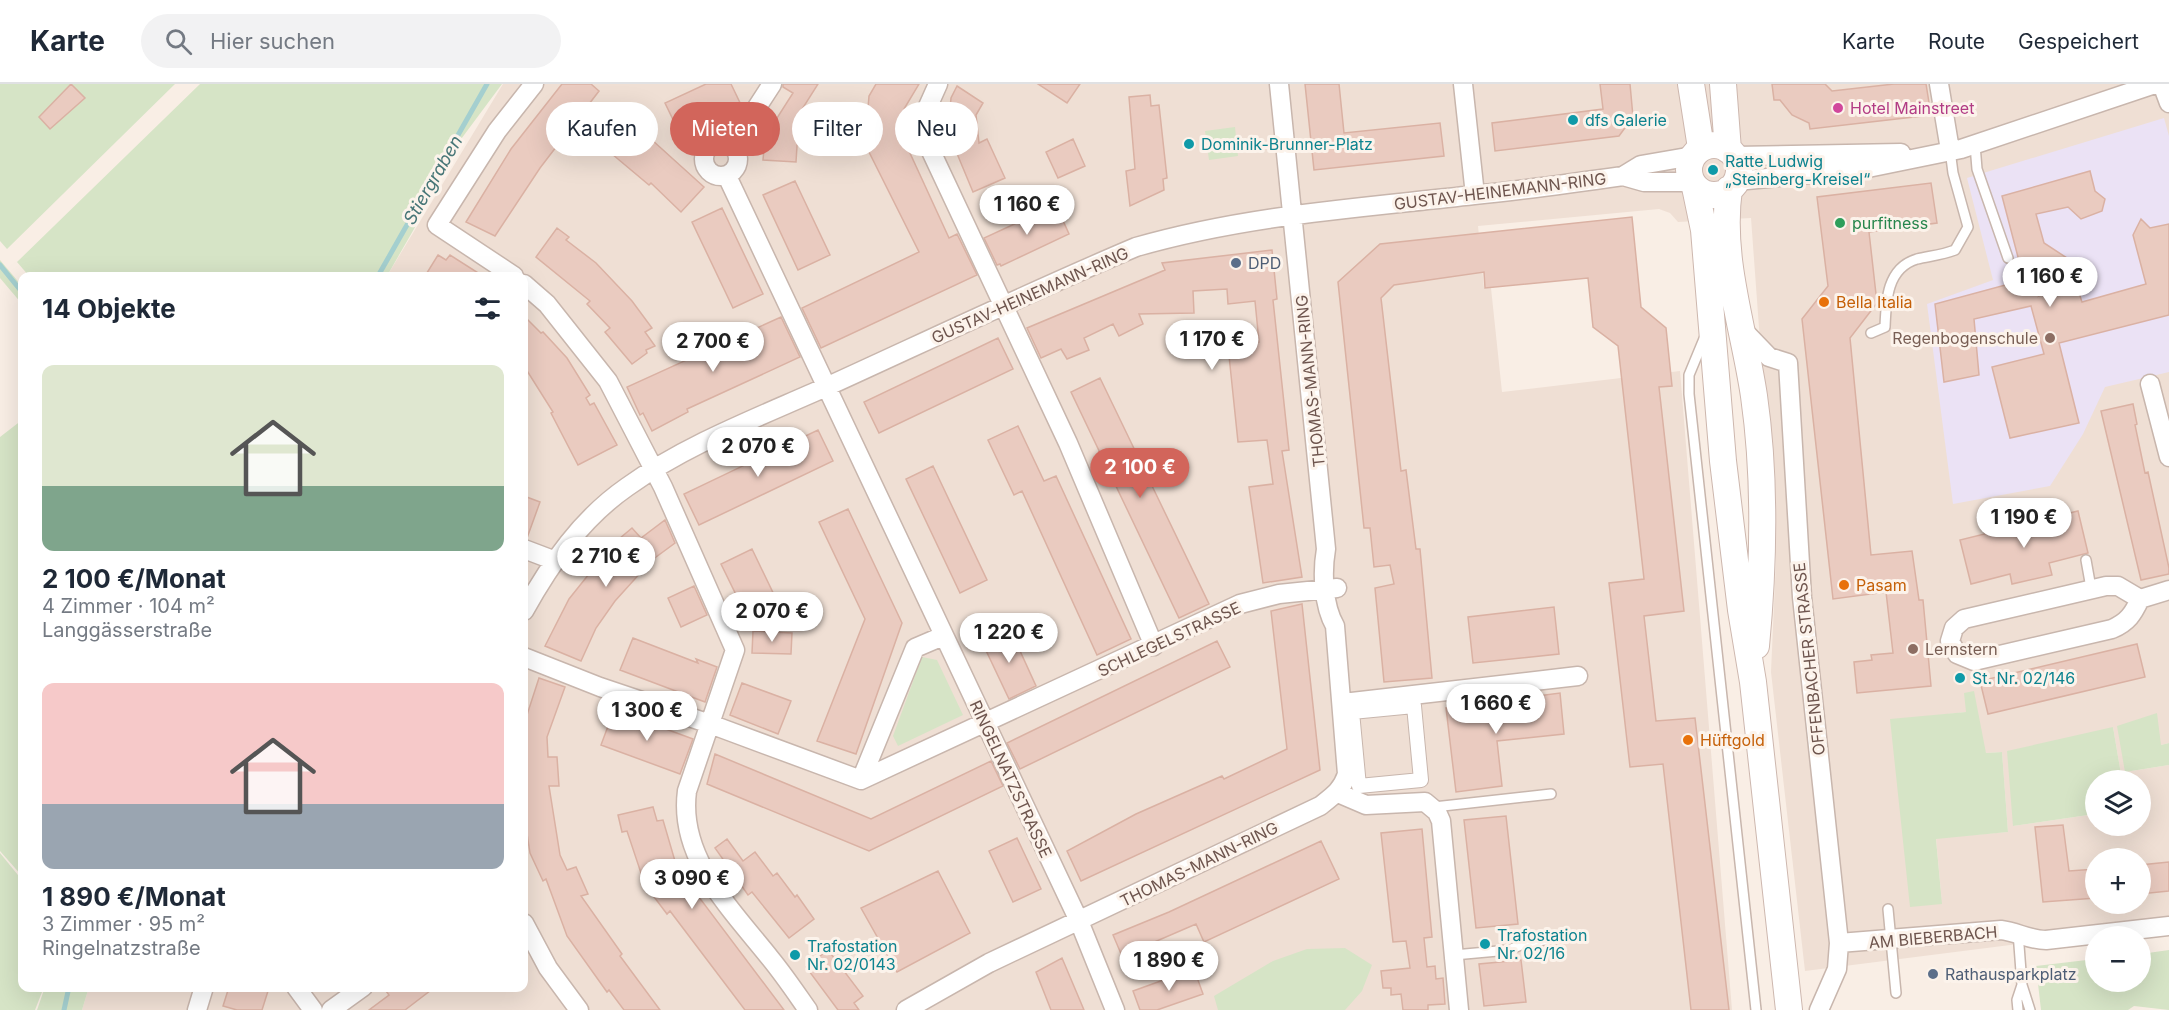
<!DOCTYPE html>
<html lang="de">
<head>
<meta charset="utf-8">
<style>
  :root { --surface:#fff; --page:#f2f2f3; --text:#1f2937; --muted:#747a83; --line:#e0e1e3; --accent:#d2655b }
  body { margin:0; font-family:Inter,sans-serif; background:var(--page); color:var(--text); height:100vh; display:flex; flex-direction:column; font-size:22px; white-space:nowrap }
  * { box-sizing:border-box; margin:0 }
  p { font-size:20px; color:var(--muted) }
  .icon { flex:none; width:33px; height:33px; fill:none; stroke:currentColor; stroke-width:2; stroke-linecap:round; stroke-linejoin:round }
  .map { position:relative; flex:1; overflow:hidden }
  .details { position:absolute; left:18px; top:188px; width:510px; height:720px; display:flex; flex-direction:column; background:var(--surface); border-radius:12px; box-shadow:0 6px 24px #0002 }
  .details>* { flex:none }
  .guide { position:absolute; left:546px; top:18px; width:570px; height:54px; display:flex; gap:12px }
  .fabs { position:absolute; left:2085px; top:686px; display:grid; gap:12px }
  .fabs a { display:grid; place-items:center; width:66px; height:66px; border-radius:50%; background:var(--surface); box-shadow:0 6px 24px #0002; font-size:30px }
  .price { position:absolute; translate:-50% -51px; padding:0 14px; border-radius:21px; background:#fff; color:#222; font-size:20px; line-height:39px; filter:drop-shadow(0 2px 3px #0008) }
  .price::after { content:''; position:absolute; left:50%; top:36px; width:18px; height:14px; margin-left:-9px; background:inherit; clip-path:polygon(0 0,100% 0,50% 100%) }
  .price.current { background:var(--accent); color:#fff }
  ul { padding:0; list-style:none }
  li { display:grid; align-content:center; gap:12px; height:318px; padding:0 24px }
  li span { display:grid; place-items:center; height:186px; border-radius:12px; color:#555 }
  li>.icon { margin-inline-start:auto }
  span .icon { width:108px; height:108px; fill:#fffc; stroke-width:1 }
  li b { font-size:26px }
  h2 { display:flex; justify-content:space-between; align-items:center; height:72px; padding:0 24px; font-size:26px }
  .pill { padding:0 21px; border-radius:27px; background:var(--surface); box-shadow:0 6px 24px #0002; font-size:21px; line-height:54px }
  .pill.current { background:var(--accent); color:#fff }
  header { display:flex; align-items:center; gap:36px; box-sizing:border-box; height:84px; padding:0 30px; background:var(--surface); border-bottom:2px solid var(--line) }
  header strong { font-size:28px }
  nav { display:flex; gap:33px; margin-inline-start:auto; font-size:21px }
  .search { width:420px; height:54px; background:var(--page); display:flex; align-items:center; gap:15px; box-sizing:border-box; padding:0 21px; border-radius:33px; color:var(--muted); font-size:22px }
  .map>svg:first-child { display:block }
</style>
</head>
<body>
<header>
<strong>Karte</strong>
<div class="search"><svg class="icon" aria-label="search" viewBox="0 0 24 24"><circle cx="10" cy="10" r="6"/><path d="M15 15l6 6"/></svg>Hier suchen</div>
<nav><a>Karte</a><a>Route</a><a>Gespeichert</a></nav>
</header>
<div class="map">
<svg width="2169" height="926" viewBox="0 0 2169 926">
  <rect width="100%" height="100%" fill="#f9eee5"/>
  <path fill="#efdfd4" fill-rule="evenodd" d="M503 0H2169V659L2161 661 2125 688 2169 681V841L1805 887 1771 588 1776 476 1751 134 1678 138 1670 129 1659 125 1478 142 1484 204H1491L1502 308 1680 287 1732 926H82L89 903H524V192H387ZM1966 628 1986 669 2002 668 2008 748 1936 754 1942 820 1920 633ZM2113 643 2122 696H2140V741H2096L2095 730 2013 742ZM2096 774H2140V819H2096Z"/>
  <path fill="#ebe2f5" d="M2164 34 2169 52V288L2105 303 2083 350 2050 402 1953 420 1927 220 1993 196 1967 94Z"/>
  <path fill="#d6e4c6" d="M0 0H175L7 165 0 157Z
    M200 0H502L421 109 408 134 418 138 387 192H29L17 178Z
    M1235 43 1238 72 1209 76 1205 47Z
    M0 176 22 202V220L0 194Z
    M22 336V792L0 767V353Z
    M922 573 937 576 963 631 898 662 893 652Z
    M1974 607 1986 669 2002 668 2008 748 1936 755 1942 820 1910 823 1890 635 1966 628 1964 609Z
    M2157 629 2161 661 2169 659V681L2125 688 2117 642Z
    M2113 643 2122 696H2096L2095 730 2013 742 2007 667Z
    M0 769 22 796V903H44L35 926H0Z
    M1345 864 1372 881 1362 907 1345 926H1218L1214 912 1273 877 1307 865Z
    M2169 866V926L2134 922 2128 926H2041L2036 882 2095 875 2096 897H2140L2141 870Z
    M45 903H89L82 926H37Z"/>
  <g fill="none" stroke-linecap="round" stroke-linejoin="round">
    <path stroke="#a4cfcf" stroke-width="5" d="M0 181 22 208
      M378 192 487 0
      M64 926 69 903"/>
  </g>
  <path fill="#eacbc0" stroke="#dab1a3" stroke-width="1.5" d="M71 0 85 14 50 45 39 33Z
    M562 0H591L599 7 540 84 495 152 466 138 511 65Z
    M706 0H731L742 23 681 52 665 19Z
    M783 0H818L799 30 796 78 763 76 766 41 776 42 777 34 793 9 783 3Z
    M876 0H919L904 25V56L949 154 957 150 977 191 821 264 802 224 919 168 865 60 869 12Z
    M1038 0H1080L1067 19Z
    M1305 0H1339L1344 49 1440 39 1444 72 1314 86Z
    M1600 0H1630L1633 33 1619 52 1495 67 1492 39 1603 25Z
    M1772 0H1825L1832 7 1894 0H1926L1931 31 1810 45 1809 39 1792 31 1780 16H1774Z
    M957 2 983 19 976 31 979 59 987 55 1005 94 973 108 948 48 951 14Z
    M1150 11 1151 22 1159 21 1167 94 1163 95 1164 106 1130 122 1126 87 1135 85 1129 13Z
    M631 37 704 103 681 128 651 99 649 101 606 65Z
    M1073 55 1085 82 1058 94 1046 68Z
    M2090 87 2095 107 2105 115 2102 127 2081 135 2068 123 2036 130 2044 159 2067 174 2039 212 2076 200 2082 218 2146 200 2133 151 2141 135 2150 144 2169 140V231L2059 259 2079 339 2010 354 1992 283 2044 270 2031 222 1974 235 1979 291 1944 298 1935 220 2024 196 2002 112Z
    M795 97 830 171 798 186 763 111Z
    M1931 99 1937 139 1869 148 1877 219 1850 254 1871 471 1912 467 1919 516H1923L1931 602 1857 609 1854 578 1872 576 1871 571 1893 569 1886 508 1833 515 1802 235 1828 202 1817 113Z
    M1056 121 1069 150 1001 182 1000 180 997 181 984 154Z
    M722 124 763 210 733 224 692 138Z
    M1632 133 1641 223 1666 244 1672 302 1659 303 1684 527 1644 532 1656 637 1695 634 1729 926H1691L1663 680 1630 683 1609 499 1644 495 1618 262 1593 243 1588 194 1485 204 1484 188 1394 201 1381 214 1401 387 1406 386 1416 465H1420L1432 594 1384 598 1375 504 1394 500 1390 481 1374 483 1370 444H1364L1338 198 1380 160Z
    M557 144 569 153 566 156 596 179 632 217 652 244 645 248 655 262 646 266 647 269 632 280 605 248 610 244 587 220 590 217 536 173Z
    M1272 166 1277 215 1273 216 1289 366 1282 367 1302 493 1263 499 1249 403 1273 400 1267 356 1238 358 1228 262 1259 258 1255 217 1228 220 1227 205 1193 207 1194 229 1139 230 1143 240 1119 252 1113 240 1084 254 1089 266 1067 275 1061 265 1041 274 1027 244 1165 186 1162 179Z
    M438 171 446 176 450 171 483 192H425Z
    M524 232 541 249 543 248 567 274 590 311 586 314 590 321 594 319 617 361 578 381 551 329 553 328 524 282Z
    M781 233 800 273 687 325 688 328 652 347 643 329 640 331 627 303Z
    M998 254 1013 285 879 349 864 318Z
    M1100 294 1209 520 1179 534 1071 308Z
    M2133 320 2137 340 2135 341 2145 389 2148 388 2169 484V490L2141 496 2101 327Z
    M1018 342 1044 397 1056 392 1131 555 1097 571 1022 407 1014 411 988 356Z
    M818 346 833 377 699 441 684 410Z
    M933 382 987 496 960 509 906 395Z
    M524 412 540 418 527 454H524Z
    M848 425 902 539 856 670 817 657 865 535 819 438Z
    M2078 427 2088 469 2049 479 2052 491 2012 500 2010 490 1971 500 1960 456Z
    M665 436 675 459 652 476 615 517 596 544 581 577 545 562 569 515 613 460 632 444 641 454Z
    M752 465 777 517 746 531 721 480Z
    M694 502 707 531 681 543 668 514Z
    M1302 520 1320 686 1081 797 1067 767 1136 730 1222 692 1224 695 1287 665 1271 527Z
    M1554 523 1559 570 1473 579 1468 533Z
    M1010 545 1036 602 1009 615 982 558Z
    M753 547 792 549 791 570 752 569Z
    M633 554 698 579 696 575 717 583 705 618 620 586Z
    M1217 557 1230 583 1020 685 1007 659Z
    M2137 560 2145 593 1988 630 1980 597Z
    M539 594 565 603 547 653 548 673H557L559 702H549L560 771 567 786 576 783 588 810 581 812 622 870 620 872 660 926H624L609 906 607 908 567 852 546 795 543 797 530 769 524 730V703H526L524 640Z
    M742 599 791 617 778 650 730 631Z
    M1560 609 1564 650 1497 657 1502 702 1456 708 1446 624Z
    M614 626 693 655 680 690 601 661Z
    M715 670 871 735 991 677 1003 702 869 767 707 700Z
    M653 723 657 737 663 736 677 784 784 926H745L670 827 667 830 645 801 627 747 622 748 618 731Z
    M1506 732 1518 840 1476 844 1464 736Z
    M2063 741 2069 787 2096 785V814L2043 818 2035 743Z
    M1422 745 1432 853 1424 854 1427 883 1435 882 1436 895 1443 894 1445 920 1428 921V926H1403L1401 910 1391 911V904H1383L1381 887 1410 884 1406 857 1393 858 1381 749Z
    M1017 754 1041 805 1013 818 989 767Z
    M727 755 743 777 755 768 773 792 777 789 795 813 797 811 814 835 789 854 752 808 748 811 715 764Z
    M1321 757 1339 795 1204 858 1196 840 1122 872 1113 851 1169 828Z
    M2169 778V807L2140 810V781Z
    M938 787 970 849 897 888 861 824Z
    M828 866 863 912 854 919 859 926H838L806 883Z
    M1062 874 1084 926H1051L1036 888Z
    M1521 876 1526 918 1484 922 1479 880Z
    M1194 885 1203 910 1157 926H1140L1133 907Z
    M229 903H255L268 907 262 926H237L223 922Z
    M383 903H435L405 926H369L389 911Z"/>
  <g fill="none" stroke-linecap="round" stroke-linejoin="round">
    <defs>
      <path id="service" d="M1975 61 1977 85 2008 174
        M1871 249 1885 243C1886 216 1887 184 1917 175 1930 172 1942 171 1955 166L1968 143 1953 89 1950 66
        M1706 250 1689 291V310L1756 926
        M2086 476 2091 504
        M1434 723 1551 710
        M1888 825 1896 909
        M2018 848 2022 901 2017 916 2018 926
        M1454 871 1509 866 1528 858 1554 855
        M2022 901 2030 926"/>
      <path id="pedestrian" d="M1414 622 1421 696 1359 702 1352 628Z"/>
      <path id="minor" d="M938 0 921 38 929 63 1068 359 1154 562
        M1463 0 1475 111
        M1939 0 1950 66
        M2162 0 2169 19
        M704 75a17 17 0 1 1 34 0a17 17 0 1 1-34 0Z
        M732 62 772 0
        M1735 72 1901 69
        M727 92 1079 837 1115 926
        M1623 92 1641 81 1693 72
        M1736 97 1863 85 1961 65 2155 0
        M514 192 437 141 497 47 534 0
        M524 200 547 220 608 297 663 403 735 566 687 707C678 774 732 826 770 874 784 891 796 909 808 926
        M1742 245 1769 273 1788 279 1802 513 1839 859 1837 885 1819 926
        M2150 300 2169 373
        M524 465 553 476
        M2140 515C2133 530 2128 538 2112 545L1974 577 1957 570 1950 557 1954 544 1964 535 2106 502H2118L2140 515 2169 506
        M524 527C551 479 581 435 627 403 687 360 759 333 826 303 929 256 1032 207 1136 163 1247 131 1360 124 1474 111 1524 106 1574 99 1623 92L1644 98H1692
        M524 573 600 603 710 640 861 696 1240 520 1279 510 1337 504
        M1343 619 1578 592
        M861 696 915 564 943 552
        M1338 709 1366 721 1425 718 1437 728 1441 737 1459 926
        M524 839 548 884 579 926
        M1839 859 2001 846C2017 848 2030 856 2046 856L2169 842
        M296 903 313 926
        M197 926 204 903
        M331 926 363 903
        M906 926 989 879 1320 722C1333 712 1342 706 1347 690L1335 542C1323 521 1322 488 1326 465L1279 0"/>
      <path id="secondary" d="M1691 0 1701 64
        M1723 0 1728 66
        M1689 86a25 25 0 1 1 50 0a25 25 0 1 1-50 0Z
        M1695 103 1704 146 1723 377 1741 526 1753 598 1789 926
        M1729 105C1719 174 1744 244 1754 312 1766 396 1764 478 1756 562"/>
    </defs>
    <use href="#service" stroke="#c8b6ad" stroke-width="12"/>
    <use href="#pedestrian" stroke="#c8b6ad" stroke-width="16"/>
    <use href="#minor" stroke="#c8b6ad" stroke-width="21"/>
    <use href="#secondary" stroke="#cdb7ae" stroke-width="28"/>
    <use href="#service" stroke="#fff" stroke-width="9"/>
    <use href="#pedestrian" stroke="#fff" stroke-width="14"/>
    <use href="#minor" stroke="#fff" stroke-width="18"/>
    <use href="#secondary" stroke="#fff" stroke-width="26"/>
  </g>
  <circle fill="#d1479c" stroke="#fcf3eb" stroke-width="2" cx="1838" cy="24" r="6"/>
  <g fill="#0f9aa8" stroke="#fcf3eb" stroke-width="2">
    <circle cx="1573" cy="36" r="6"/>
    <circle cx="1189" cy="60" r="6"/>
    <circle cx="1713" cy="86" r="6"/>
    <circle cx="1960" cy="594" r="6"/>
    <circle cx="1485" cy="860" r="6"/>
    <circle cx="795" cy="871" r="6"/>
  </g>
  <circle fill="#2e9e5b" stroke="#fcf3eb" stroke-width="2" cx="1840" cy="139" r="6"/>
  <g fill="#5c6f8a" stroke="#fcf3eb" stroke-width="2">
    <circle cx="1236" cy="179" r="6"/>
    <circle cx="1933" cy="890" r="6"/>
  </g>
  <g fill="#e8710a" stroke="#fcf3eb" stroke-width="2">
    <circle cx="1824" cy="218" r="6"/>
    <circle cx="1844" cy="501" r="6"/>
    <circle cx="1688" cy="656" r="6"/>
  </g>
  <g fill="#8d6e63" stroke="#fcf3eb" stroke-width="2">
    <circle cx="2050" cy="254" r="6"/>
    <circle cx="1913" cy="565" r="6"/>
  </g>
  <g text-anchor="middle" stroke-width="6" stroke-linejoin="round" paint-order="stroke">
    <g font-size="16" fill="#b23c85" stroke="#fcf3eb" text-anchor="start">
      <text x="1850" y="30">Hotel Mainstreet</text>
    </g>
    <g font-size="16" fill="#0d838f" stroke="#fcf3eb" text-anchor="start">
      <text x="1585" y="42">dfs Galerie</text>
      <text x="1201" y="66">Dominik-Brunner-Platz</text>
      <text x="1725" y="83">Ratte Ludwig<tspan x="1725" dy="18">„Steinberg-Kreisel“</tspan></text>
      <text x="1972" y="600">St. Nr. 02/146</text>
      <text x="1497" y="857">Trafostation<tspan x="1497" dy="18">Nr. 02/16</tspan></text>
      <text x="807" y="868">Trafostation<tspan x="807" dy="18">Nr. 02/0143</tspan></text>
    </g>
    <g font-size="16" fill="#6e554e" stroke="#fcf3eb">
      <text transform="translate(1500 107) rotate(-7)" y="6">GUSTAV-HEINEMANN-RING</text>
      <text transform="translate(1030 211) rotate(-24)" y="6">GUSTAV-HEINEMANN-RING</text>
      <text transform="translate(1310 297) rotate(-96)" y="6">THOMAS-MANN-RING</text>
      <text transform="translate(1169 555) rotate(-25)" y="6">SCHLEGELSTRASSE</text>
      <text transform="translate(1809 575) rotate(-96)" y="6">OFFENBACHER STRASSE</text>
      <text transform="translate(1011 695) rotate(65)" y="6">RINGELNATZSTRASSE</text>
      <text transform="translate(1199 780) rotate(-26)" y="6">THOMAS-MANN-RING</text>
      <text transform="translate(1933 853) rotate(-5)" y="6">AM BIEBERBACH</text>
    </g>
    <g font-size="16" fill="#27864d" stroke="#fcf3eb" text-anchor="start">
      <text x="1852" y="145">purfitness</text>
    </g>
    <g font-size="16" fill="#4e5e75" stroke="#fcf3eb" text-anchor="start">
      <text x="1248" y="185">DPD</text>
      <text x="1945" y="896">Rathausparkplatz</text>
    </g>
    <g font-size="16" fill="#c56008" stroke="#fcf3eb" text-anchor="start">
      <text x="1836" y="224">Bella Italia</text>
      <text x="1856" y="507">Pasam</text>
      <text x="1700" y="662">Hüftgold</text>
    </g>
    <g font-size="16" fill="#785e54" stroke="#fcf3eb" text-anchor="end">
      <text x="2038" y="260">Regenbogenschule</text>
      <text x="1925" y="571" text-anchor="start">Lernstern</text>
    </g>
    <g font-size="18" font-style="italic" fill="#477677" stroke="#fcf3eb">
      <text transform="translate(433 96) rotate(-60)" y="6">Stiergraben</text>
    </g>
  </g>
</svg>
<div class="fabs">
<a><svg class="icon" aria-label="layers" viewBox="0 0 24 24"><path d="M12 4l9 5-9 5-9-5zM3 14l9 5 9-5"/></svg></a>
<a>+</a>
<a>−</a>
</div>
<b class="price" style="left:1027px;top:152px">1 160 €</b>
<b class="price" style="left:2050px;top:224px">1 160 €</b>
<b class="price" style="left:1212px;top:287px">1 170 €</b>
<b class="price" style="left:713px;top:289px">2 700 €</b>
<b class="price" style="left:758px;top:394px">2 070 €</b>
<b class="price current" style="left:1140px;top:415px">2 100 €</b>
<b class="price" style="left:2024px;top:465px">1 190 €</b>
<b class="price" style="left:606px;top:504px">2 710 €</b>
<b class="price" style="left:772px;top:559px">2 070 €</b>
<b class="price" style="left:1009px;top:580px">1 220 €</b>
<b class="price" style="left:1496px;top:651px">1 660 €</b>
<b class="price" style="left:647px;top:658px">1 300 €</b>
<b class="price" style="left:692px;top:826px">3 090 €</b>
<b class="price" style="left:1169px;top:908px">1 890 €</b>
<div class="guide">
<a class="pill">Kaufen</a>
<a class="pill current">Mieten</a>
<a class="pill">Filter</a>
<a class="pill">Neu</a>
</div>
<section class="details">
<h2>14 Objekte<svg class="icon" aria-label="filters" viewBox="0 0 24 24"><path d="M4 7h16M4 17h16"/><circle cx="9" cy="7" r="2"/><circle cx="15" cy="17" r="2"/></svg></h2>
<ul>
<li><span style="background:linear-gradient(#dfe7d0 65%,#7fa58c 0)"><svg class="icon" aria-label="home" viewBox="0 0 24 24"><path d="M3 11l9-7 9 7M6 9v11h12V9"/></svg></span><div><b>2 100 €/Monat</b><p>4 Zimmer · 104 m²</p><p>Langgässerstraße</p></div></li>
<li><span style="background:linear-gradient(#f6c9c9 65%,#9aa5b1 0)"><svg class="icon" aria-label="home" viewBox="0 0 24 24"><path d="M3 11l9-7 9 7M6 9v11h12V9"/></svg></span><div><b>1 890 €/Monat</b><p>3 Zimmer · 95 m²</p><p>Ringelnatzstraße</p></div></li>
</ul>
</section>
</div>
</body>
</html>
